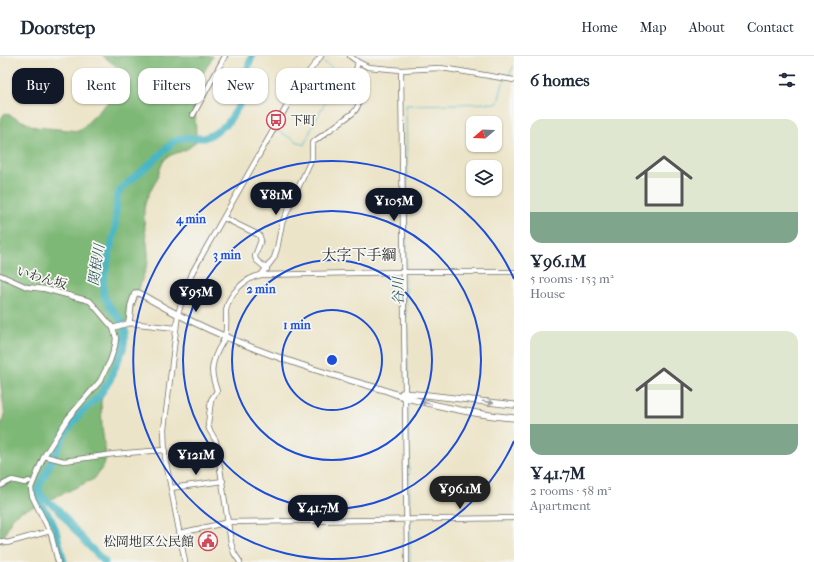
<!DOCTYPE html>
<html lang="en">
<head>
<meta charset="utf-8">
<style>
  :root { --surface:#fff; --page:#f6f6f7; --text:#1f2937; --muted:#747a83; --line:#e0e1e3; --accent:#111827 }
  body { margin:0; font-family:"IM FELL French Canon","Noto Serif JP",serif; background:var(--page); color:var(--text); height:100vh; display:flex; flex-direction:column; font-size:15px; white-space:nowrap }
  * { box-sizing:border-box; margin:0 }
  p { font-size:13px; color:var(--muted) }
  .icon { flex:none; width:22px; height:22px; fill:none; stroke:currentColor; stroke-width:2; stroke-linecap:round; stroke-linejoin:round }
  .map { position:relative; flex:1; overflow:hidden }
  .details { display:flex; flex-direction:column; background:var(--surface); width:300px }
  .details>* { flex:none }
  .banner { position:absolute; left:12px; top:12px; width:380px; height:36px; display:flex; gap:8px }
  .needle { width:26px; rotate:251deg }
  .tools { position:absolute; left:466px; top:60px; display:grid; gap:8px }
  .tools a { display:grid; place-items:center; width:36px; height:36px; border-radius:8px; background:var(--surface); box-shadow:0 1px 3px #0004; font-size:20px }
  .price { position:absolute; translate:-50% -34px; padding:0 9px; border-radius:14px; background:var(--accent); color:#fff; font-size:13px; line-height:26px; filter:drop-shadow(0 1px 2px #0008) }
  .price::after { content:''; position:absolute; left:50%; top:24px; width:12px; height:9px; margin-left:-6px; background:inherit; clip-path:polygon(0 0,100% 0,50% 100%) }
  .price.on { background:#222; color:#fff }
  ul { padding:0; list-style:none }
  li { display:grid; align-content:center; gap:8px; height:212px; padding:0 16px }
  li span { display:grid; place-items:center; height:124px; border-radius:12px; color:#555 }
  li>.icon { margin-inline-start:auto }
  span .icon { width:72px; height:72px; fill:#fffc; stroke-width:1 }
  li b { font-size:17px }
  h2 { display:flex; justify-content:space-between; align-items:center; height:48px; padding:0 16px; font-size:17px }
  .chip { padding:0 14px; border-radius:12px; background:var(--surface); box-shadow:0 1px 3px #0004; font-size:14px; line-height:36px }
  .chip.on { background:var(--accent); color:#fff }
  header { display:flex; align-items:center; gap:24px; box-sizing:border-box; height:56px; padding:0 20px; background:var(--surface); border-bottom:1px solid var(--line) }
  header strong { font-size:19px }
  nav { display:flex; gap:22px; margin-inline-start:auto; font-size:14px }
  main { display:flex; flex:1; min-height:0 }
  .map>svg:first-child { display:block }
</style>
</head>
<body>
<header>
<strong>Doorstep</strong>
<nav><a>Home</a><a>Map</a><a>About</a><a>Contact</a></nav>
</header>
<main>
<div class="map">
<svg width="514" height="506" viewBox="0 0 514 506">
  <rect width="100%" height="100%" fill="#f6f6f2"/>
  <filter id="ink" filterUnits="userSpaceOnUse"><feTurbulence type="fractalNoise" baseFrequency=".025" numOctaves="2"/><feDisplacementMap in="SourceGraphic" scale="8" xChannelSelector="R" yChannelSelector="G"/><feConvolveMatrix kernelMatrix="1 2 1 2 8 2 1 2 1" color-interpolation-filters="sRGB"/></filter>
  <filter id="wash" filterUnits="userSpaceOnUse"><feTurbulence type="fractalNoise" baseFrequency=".012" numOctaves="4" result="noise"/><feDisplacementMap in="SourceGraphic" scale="16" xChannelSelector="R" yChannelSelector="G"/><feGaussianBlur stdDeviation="0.9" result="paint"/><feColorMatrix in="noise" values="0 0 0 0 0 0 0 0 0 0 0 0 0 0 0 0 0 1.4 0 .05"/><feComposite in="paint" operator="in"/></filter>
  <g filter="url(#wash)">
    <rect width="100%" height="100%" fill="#ece4c8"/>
    <path fill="#7eb876" stroke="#547250" d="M103 0H213L197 28 195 41 196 85C188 97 174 95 165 103 161 108 159 117 157 123 152 133 145 142 144 154 143 172 149 189 148 206L101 345 102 372 106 400 104 409 94 423 36 450 23 454 12 462 7 473 2 486 0 487V369L5 361 0 323V64L5 57 35 71 79 75 132 22Z"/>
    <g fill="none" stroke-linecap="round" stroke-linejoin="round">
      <path stroke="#48b6c3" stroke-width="1" d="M507 22 514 10
        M278 75 304 89C310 76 316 62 323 50 329 41 342 29 339 17L321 4
        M406 213 407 118 406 49 498 47 503 27 505 24
        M406 219 408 335
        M408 345 410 461
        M410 465V506"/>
      <path stroke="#48b6c3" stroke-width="7" d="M39 433 42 441 57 452 86 487 105 506
        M64 506C60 492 58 476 51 463 46 454 39 449 35 439L66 376 81 357 100 339 110 324 123 293 126 276 123 267 111 252 104 240 103 226 115 173 117 140 122 132 152 106 173 86 181 82H204L213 78 227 68 240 48 249 8 252 0"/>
    </g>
  </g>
  <g filter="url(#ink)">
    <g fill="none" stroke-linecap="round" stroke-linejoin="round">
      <defs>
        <path id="minor" d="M350 0 358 6 368 11 401 14 439 12 448 13 514 24
          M401 14 407 506
          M193 59 225 0
          M224 162 259 179 261 184 255 200 256 204 267 213
          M0 219 27 231 45 233 90 245 113 272 116 282 115 290 110 305 100 325 68 362 44 400 31 432 32 440 51 478 58 506
          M261 219 274 202 277 193 282 167 312 102V87L353 57C363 47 358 38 356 26 355 20 356 12 358 6
          M113 272 129 267 176 272
          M44 400 64 405 114 398 164 394
          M0 430 12 424 25 427 29 425
          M171 432 223 425
          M180 477 229 466 514 462
          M0 485 7 487 50 475
          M185 506 165 401 164 373 178 258 185 235 193 215 300 27 321 0
          M240 506 234 497 231 487 216 385 209 373 208 369 211 344 217 335C211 318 210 311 218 294 221 289 224 284 225 280 227 271 226 263 226 255 228 238 245 222 261 219L403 216H514"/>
        <path id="major" d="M129 267 131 249 135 237H139C214 282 297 310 381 333 390 336 398 339 407 342 442 351 478 359 514 362
          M402 337 427 339 514 349"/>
      </defs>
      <use href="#minor" stroke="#6f6c62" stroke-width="6"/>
      <use href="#major" stroke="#6f6c62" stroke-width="7"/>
      <use href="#minor" stroke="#fff" stroke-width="4.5"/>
      <use href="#major" stroke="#fff" stroke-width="5.5"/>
    </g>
    <defs><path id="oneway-solid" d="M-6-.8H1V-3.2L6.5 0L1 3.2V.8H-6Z"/></defs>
    <g fill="#a0a0a0">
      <use href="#oneway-solid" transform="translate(488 346) rotate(7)"/>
      <use href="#oneway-solid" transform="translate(426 347) rotate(-166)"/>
    </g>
  </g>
  <g fill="none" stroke="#1d4ed8" stroke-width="2">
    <circle cx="332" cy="304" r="50"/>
    <circle cx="332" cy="304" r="100"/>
    <circle cx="332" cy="304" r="149"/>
    <path d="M514 385A199 199 0 1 1 514 223"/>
  </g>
  <defs>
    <symbol id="bus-ring" viewBox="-11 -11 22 22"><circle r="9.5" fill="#f6f6f2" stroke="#d1495b" stroke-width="1.5"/><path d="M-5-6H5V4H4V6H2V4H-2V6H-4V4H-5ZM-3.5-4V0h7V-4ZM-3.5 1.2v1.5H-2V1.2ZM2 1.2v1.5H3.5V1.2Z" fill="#d1495b"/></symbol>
    <symbol id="civic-ring" viewBox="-11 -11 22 22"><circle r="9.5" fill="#f6f6f2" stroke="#d1495b" stroke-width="1.5"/><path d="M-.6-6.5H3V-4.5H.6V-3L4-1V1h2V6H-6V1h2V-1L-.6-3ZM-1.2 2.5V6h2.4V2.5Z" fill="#d1495b"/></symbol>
  </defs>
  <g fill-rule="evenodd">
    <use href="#bus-ring" x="265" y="53" width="22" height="22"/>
    <use href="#civic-ring" x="197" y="474" width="22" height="22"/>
  </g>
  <g text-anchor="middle" stroke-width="3.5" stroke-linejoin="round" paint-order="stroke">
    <g font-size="13" fill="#2b2b2b" stroke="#f6f6f2" text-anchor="start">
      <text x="290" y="69">下町</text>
      <text x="194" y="490" text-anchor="end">松岡地区公民館</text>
    </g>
    <g font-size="13" fill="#2b2b2b" stroke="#f6f6f2">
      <text transform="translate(42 221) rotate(16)" y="5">いわん坂</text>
    </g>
    <g font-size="14" font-style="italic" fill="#355c60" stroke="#f6f6f2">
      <text transform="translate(96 209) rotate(-81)" y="5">関根川</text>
      <text transform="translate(398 235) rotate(-91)" y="5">谷川</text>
    </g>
    <g font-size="15" fill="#2b2b2b" stroke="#f6f6f2">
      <text x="359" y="204">大字下手綱</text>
    </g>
  </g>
  <circle cx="332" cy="304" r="6" fill="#1d4ed8" stroke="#f6f6f2" stroke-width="2"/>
  <g font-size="12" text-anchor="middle" font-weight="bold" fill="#1d4ed8" stroke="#f6f6f2" stroke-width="3.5" stroke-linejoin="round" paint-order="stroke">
    <text x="191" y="167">4 min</text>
    <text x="227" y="203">3 min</text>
    <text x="261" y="237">2 min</text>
    <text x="297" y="273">1 min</text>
  </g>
</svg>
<div class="tools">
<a><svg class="needle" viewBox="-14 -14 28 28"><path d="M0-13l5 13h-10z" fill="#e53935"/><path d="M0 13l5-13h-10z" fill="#747a83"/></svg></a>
<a><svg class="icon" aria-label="layers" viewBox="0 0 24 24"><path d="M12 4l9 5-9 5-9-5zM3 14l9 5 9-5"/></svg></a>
</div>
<b class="price" style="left:276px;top:160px">¥81M</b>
<b class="price" style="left:394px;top:166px">¥105M</b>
<b class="price" style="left:196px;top:257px">¥95M</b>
<b class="price" style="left:196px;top:420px">¥121M</b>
<b class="price on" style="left:460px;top:454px">¥96.1M</b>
<b class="price" style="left:318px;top:473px">¥41.7M</b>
<div class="banner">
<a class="chip on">Buy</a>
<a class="chip">Rent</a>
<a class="chip">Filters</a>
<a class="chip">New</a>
<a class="chip">Apartment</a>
</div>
</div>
<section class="details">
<h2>6 homes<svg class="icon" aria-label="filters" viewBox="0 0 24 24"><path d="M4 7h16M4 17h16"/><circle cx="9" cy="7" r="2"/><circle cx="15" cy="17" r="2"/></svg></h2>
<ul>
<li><span style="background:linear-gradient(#dfe7d0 75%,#7fa58c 0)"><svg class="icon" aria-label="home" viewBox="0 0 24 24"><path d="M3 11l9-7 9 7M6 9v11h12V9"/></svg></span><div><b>¥96.1M</b><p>5 rooms · 153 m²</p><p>House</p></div></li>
<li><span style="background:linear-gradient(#dfe7d0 75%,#7fa58c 0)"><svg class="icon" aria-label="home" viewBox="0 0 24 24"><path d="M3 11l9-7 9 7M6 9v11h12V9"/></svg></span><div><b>¥41.7M</b><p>2 rooms · 58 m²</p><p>Apartment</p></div></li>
</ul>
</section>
</main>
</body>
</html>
